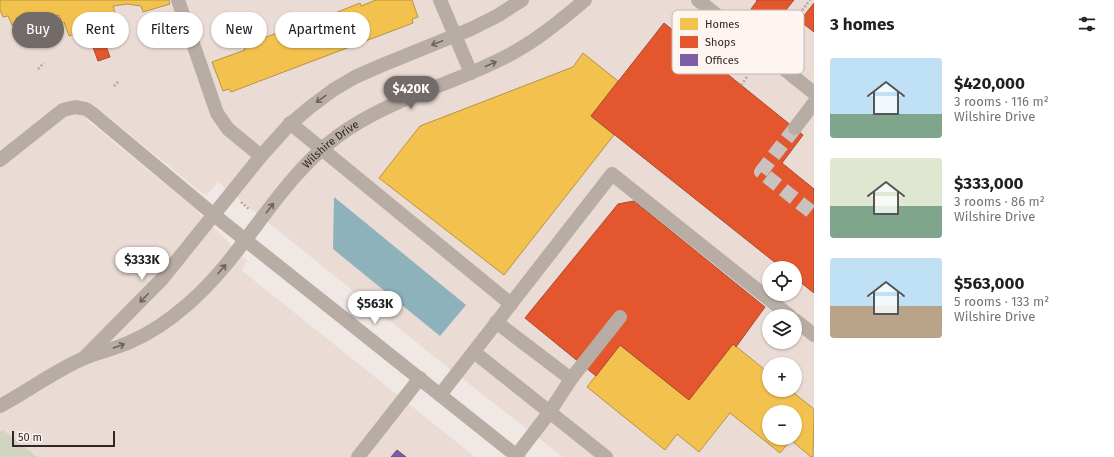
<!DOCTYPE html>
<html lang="en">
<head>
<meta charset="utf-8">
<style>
  :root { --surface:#fff; --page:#f6f6f6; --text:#202124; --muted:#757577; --accent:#726b69 }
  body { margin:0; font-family:"Fira Sans",sans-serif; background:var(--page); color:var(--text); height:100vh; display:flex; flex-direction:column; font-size:15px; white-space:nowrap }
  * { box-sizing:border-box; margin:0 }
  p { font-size:13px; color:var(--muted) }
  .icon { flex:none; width:22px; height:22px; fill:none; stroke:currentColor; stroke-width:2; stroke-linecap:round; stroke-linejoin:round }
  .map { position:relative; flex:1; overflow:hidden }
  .drawer { display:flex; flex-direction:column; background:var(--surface); width:300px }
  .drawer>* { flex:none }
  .hud { position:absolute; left:12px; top:12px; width:380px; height:36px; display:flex; gap:8px }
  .controls { position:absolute; left:762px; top:261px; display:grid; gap:8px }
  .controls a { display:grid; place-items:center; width:40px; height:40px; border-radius:50%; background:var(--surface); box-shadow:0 1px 3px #0004; font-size:20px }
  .scale { position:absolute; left:12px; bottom:10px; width:103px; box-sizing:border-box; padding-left:4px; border:2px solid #2e2826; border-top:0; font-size:11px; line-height:14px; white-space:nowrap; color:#2e2826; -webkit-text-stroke:3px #fef5f1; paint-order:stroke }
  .price { position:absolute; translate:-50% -34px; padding:0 9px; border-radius:14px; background:#fff; color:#222; font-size:13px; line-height:26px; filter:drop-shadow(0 1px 2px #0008) }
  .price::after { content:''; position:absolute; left:50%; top:24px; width:12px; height:9px; margin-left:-6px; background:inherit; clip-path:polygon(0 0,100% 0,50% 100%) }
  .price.active { background:var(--accent); color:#fff }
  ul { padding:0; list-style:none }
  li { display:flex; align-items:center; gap:12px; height:100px; padding:0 16px }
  li span { display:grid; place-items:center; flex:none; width:112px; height:80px; border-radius:4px; color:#555 }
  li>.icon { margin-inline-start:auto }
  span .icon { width:48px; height:48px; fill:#fffc; stroke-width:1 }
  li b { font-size:17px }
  h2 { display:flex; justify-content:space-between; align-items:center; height:48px; padding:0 16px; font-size:17px }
  .chip { padding:0 14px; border-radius:18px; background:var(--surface); box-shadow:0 1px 3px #0004; font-size:14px; line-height:36px }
  .chip.active { background:var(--accent); color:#fff }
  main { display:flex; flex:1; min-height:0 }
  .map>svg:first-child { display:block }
</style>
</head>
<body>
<main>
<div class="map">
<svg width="814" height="457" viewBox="0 0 814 457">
  <rect width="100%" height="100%" fill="#f0e8e5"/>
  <path fill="#eadbd4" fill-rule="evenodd" d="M0 0H814V457H563L446 366 218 182 207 195 202 193 94 105 82 100H72L88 121 192 206 247 261 241 270 475 457H0ZM769 268H795V294H769ZM769 316H795V342H769ZM769 364H795V390H769ZM769 412H795V438H769Z"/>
  <path fill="#d0d4c0" d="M3 430 37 457H0V432Z"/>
  <path fill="#8db2bc" d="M334 197 466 305 440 336 333 249Z"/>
  <path fill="#f2c14e" stroke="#b79342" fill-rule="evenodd" d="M0 0H169L170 4 143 12 141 6 127 4 113 6 117 20 106 24 108 29 82 38 80 32 69 36 64 22 62 23 59 15 45 18 46 21 29 26 28 25 21 27 19 23 12 25 8 16 3 17 0 10Z
    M376 0H412L418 17 412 19 413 23 231 92 229 89 223 91 212 62 245 50 243 46 324 15 325 17 360 3 361 6Z
    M583 53 618 81 591 116 614 135 504 275 379 178 420 126 573 67Z
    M733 344 769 373V390H790L814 409 813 457H811L791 440 780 453 730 413 699 452 677 434 665 450 587 387 620 345 689 400ZM769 412H795V438H769Z"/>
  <path fill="#e4572e" stroke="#ad492c" d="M756 0H794L773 26 751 9 757 1Z
    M814 3V32L800 21Z
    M664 23 803 135 782 163 814 189V293L795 278V268H782L591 116Z
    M101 32 110 57 98 61 89 36Z
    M634 201 765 307 736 347 733 344 689 400 620 345 596 376 525 318 618 204Z"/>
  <path fill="#7b5ea7" stroke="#644e80" d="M397 450 406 457H391Z"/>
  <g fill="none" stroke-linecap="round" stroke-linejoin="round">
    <path stroke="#c9c2bf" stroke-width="14" stroke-dasharray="14 7" stroke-linecap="butt" d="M795 128 761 172 814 214"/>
    <path stroke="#b0a8a2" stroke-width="2.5" stroke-dasharray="2 2" stroke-linecap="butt" d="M95 34 98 40
      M775 45 810 0
      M38 69 44 63
      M741 85 747 77
      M114 86 119 81
      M241 202 250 210"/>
    <g stroke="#b7ada4" stroke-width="14">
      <path d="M178 0 217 113 228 129 261 156"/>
      <path d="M440 0 471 73"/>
      <path d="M698 0 814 93"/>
      <path d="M290 123 511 304"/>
      <path d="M795 128 814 103"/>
      <path d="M0 160 63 110 75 107 81 108 86 109 92 113 214 215 518 457"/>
      <path d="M795 320 814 335"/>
      <path d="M496 322 571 379"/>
      <path d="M474 352 606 457"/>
      <path d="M85 357 162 279 261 156 289 125 309 108 333 90 355 77 380 66 471 29 497 16 522 0"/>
      <path d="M440 395 612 174 790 316"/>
      <path id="s1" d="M0 406C28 391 53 372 82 359 98 352 115 349 130 342 151 333 171 319 188 304 245 255 277 181 338 136 387 100 445 87 499 60 531 45 558 23 585 0"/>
      <path d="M516 456 549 413 571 379 620 317"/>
      <path d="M358 457 420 378"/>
    </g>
  </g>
  <defs><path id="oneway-shaft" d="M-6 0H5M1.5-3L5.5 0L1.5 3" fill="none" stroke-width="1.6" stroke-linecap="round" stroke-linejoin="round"/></defs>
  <g stroke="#6c645f">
    <use href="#oneway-shaft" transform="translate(437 43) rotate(159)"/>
    <use href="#oneway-shaft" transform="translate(491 64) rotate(-24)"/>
    <use href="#oneway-shaft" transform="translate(321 99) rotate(144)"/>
    <use href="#oneway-shaft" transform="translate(270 208) rotate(-53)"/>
    <use href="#oneway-shaft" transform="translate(222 269) rotate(-49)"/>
    <use href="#oneway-shaft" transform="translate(144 298) rotate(134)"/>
    <use href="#oneway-shaft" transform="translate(119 346) rotate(-20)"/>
  </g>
  <g text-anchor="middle" stroke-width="4" stroke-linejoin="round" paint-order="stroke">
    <g font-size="11" fill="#2e2826" stroke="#fef5f1">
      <text dy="4" stroke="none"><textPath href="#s1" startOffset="430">Wilshire Drive</textPath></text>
    </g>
  </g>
  <rect x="672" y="10" width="132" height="64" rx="6" fill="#fef5f1" stroke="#c0b8b4" stroke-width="1"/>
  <rect x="680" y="18" width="18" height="12" fill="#f2c14e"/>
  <rect x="680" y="36" width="18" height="12" fill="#e4572e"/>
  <rect x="680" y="54" width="18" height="12" fill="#7b5ea7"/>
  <g font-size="11" fill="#2e2826">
    <text x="705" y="28">Homes</text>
    <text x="705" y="46">Shops</text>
    <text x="705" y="64">Offices</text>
  </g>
</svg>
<div class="controls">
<a><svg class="icon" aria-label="locate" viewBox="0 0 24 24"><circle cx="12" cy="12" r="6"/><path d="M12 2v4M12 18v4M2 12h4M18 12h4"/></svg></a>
<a><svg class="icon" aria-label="layers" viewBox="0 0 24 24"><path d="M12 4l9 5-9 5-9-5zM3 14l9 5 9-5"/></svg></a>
<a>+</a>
<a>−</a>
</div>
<div class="scale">50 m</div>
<b class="price active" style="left:411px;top:110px">$420K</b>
<b class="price" style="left:142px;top:281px">$333K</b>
<b class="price" style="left:375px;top:325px">$563K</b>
<div class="hud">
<a class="chip active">Buy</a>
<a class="chip">Rent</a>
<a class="chip">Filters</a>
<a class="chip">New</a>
<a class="chip">Apartment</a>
</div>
</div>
<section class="drawer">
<h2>3 homes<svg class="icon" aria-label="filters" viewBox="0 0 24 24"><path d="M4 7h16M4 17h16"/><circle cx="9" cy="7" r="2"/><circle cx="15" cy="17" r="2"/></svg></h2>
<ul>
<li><span style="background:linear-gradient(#bfe0f5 70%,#7fa58c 0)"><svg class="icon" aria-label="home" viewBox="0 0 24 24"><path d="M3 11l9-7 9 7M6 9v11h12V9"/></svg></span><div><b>$420,000</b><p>3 rooms · 116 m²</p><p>Wilshire Drive</p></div></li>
<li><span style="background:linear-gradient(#dfe7d0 60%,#7fa58c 0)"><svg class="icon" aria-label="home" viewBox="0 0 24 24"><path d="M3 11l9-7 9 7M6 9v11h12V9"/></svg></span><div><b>$333,000</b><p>3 rooms · 86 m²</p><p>Wilshire Drive</p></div></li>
<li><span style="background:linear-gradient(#bfe0f5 60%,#b9a48a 0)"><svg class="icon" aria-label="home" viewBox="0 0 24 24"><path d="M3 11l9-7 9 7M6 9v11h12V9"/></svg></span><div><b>$563,000</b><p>5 rooms · 133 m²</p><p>Wilshire Drive</p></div></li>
</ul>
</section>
</main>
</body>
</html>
